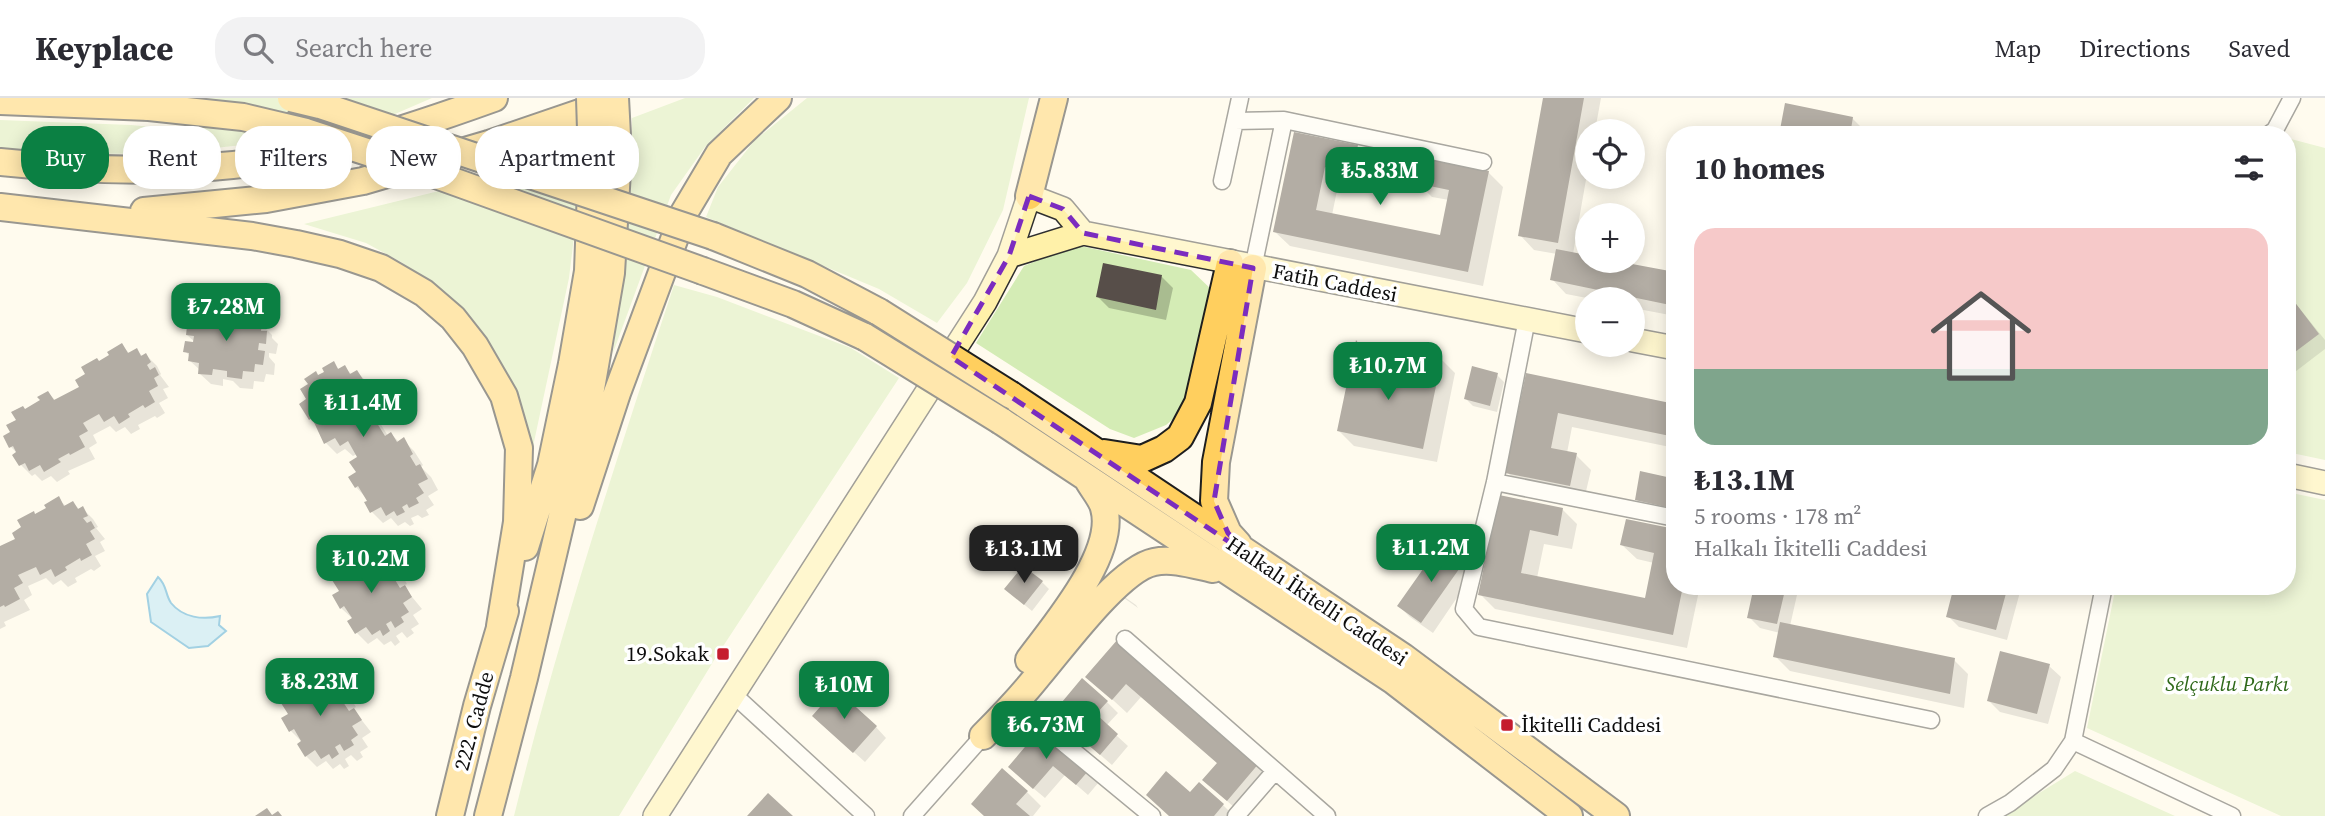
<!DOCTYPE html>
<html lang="en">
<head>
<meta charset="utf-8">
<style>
  :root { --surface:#fff; --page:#f2f2f3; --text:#2b2b33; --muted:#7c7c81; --line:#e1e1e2; --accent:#0b8043 }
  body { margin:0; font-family:"Source Serif 4",serif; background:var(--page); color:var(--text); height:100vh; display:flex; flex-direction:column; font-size:26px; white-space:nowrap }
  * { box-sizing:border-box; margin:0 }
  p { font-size:23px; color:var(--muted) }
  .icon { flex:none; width:38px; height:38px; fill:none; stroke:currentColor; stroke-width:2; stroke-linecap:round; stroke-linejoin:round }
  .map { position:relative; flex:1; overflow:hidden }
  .drawer { position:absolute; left:1666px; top:28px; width:630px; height:469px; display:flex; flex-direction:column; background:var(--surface); border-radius:28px; box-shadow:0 4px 18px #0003 }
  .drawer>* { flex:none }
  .guide { position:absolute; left:21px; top:28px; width:665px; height:63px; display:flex; gap:14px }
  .fabs { position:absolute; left:1575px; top:21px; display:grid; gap:14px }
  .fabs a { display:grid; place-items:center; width:70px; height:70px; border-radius:50%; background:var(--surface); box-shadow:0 4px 18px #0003; font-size:35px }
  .price { position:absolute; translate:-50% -60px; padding:0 16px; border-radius:14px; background:var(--accent); color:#fff; font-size:23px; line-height:46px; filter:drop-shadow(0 2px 4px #0008) }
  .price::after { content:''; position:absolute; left:50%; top:42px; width:21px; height:16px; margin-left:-10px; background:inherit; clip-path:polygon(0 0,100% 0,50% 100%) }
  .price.on { background:#222; color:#fff }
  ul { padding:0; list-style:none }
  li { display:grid; align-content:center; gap:14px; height:371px; padding:0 28px }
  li+li { border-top:2px solid var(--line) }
  li span { display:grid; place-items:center; height:217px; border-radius:21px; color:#555 }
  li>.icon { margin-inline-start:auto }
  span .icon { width:126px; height:126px; fill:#fffc; stroke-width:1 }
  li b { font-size:30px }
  h2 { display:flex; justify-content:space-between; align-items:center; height:84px; padding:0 28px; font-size:30px }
  .pill { padding:0 24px; border-radius:28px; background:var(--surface); box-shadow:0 4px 18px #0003; font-size:24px; line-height:63px }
  .pill.on { background:var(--accent); color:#fff }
  header { display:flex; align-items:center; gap:42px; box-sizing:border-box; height:98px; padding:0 35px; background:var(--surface); border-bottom:2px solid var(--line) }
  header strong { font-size:33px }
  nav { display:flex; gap:38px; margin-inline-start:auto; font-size:24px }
  .search { width:490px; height:63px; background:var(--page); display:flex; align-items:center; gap:18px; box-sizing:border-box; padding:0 24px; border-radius:28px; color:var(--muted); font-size:26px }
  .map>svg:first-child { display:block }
</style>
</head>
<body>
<header>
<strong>Keyplace</strong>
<div class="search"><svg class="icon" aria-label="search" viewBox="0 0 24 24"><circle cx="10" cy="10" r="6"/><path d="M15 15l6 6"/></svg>Search here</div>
<nav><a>Map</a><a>Directions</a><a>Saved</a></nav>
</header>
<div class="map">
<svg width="2325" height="718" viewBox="0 0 2325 718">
  <rect width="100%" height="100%" fill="#fffbee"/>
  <path fill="#d4ecb5" d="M199 0H432L388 19 260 45 160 56 26 55 0 50V22L131 27 185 32Z
    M685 0H754L705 49 671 97 613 255 631 95 632 20Z
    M807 0H1029L1003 112 967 185 937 225 879 191 706 119 718 89 754 43Z
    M2291 41 2325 50V362L2287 354V43Z
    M581 48 577 114 569 180 531 358 519 301 496 255 476 229 426 181 401 164 366 145 304 126 488 81Z
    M1076 147 1191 172 1213 193 1183 313 1166 327 1134 340 1110 331 976 245 1024 168Z
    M674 187 717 199 851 250 899 280 716 559 619 718H514C558 539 616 363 674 187Z
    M2287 394 2325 402V718H2281L2087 630 2116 488H2287Z
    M2075 673 2175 718H2002Z"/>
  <path fill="#afe2fa" stroke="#329dd5" stroke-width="2" d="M158 479C167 487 165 496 171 505 183 520 203 522 220 518L219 527 226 533 208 548 189 550 151 524 147 496Z"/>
  <path fill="#0003" d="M1544 0H1601L1595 33H1587V76L1573 156 1587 159V163H1607L1675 176V218L1633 210V201H1592L1566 196 1552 181 1557 156 1534 152 1520 137Z
    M1852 20 1863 31 1862 37H1781Z
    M1295 36 1358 49 1372 63 1367 89 1339 83 1332 117 1441 139 1449 102 1432 99 1417 84 1488 74 1503 89 1483 188 1290 148 1275 134Z
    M1162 179 1173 190 1166 222 1109 210 1098 199Z
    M2287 195 2325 242V251L2287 280Z
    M220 212 226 218 250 215 272 237V240L278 246 276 256 269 255V259L275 266 274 277 266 276 264 284 254 283 253 291 240 290 233 283 223 281V288L211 286 199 275 200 272 190 263V258L185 253 197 246 187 237Z
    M1357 245 1383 276 1412 281 1441 261 1455 275 1437 364 1354 348 1339 333Z
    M122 248 130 256 137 252 143 259 146 257 157 268 161 276 160 277 169 289 163 291 168 300 159 305 165 315 157 320 155 318 138 327 140 331 131 336 125 329 116 334 110 328 93 337 97 345 89 350 95 361 68 373 70 376 57 384 51 378 42 383 35 376 32 378 21 367 17 355 11 349 12 335 18 322 25 313 42 303 48 295 56 303 81 289 99 265Z
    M333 266 340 272 344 269 352 277 357 274 368 285 374 295 371 296 373 299 390 319 380 325 388 338 391 336 399 344 403 342 414 353 423 367 421 369 431 379 438 392 428 398 434 407 426 412 429 417 422 420 418 417 411 420 414 426 410 428 405 424 398 428 391 420 383 425 372 414 367 401 356 389 359 360 357 356 353 358 345 351 337 356 326 345 318 329 310 321 319 279Z
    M1497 277 1504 284 1497 314 1473 308 1466 301Z
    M1527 277 1675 308V350L1572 329 1567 355 1576 357 1591 372 1584 402 1522 389 1507 374Z
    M1675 351V421L1651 417 1637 402 1669 381Z
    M1500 399 1562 411 1577 426 1572 451 1544 446 1537 480 1646 502 1654 465 1637 461 1622 447 1675 433V488H1700L1687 550 1495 511 1480 496Z
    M58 401 67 409 73 405 80 412 82 410 93 421 98 429 96 430 105 441 100 444 105 453 95 458 101 468 94 473 91 471 75 480 77 484 68 489 61 482 53 487 46 480 28 488 32 497 24 502 30 512 4 524 6 528 0 531V451L18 442 36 418 48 411Z
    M370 462 383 466 389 463 400 474 407 486 403 488 422 511 413 517 419 526 411 531 414 535 407 540 402 534 396 538 400 544 395 548 391 543 384 547 377 540 368 546 357 535 353 521 341 510 342 478 346 467 351 472Z
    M1462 465 1473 476 1433 535 1410 519 1399 508Z
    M1083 470 1136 507 1138 510 1086 473Z
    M1042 484 1049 491 1032 513 1014 498Z
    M1756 488H1799L1790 528 1954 562 1968 576 1964 610 1790 573 1775 558 1780 535 1760 530 1749 519Z
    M1956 488H2014L2020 494 2007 542 1959 529 1948 518Z
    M1119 544 1273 680 1242 716 1219 696 1218 666 1141 599 1127 615 1088 579Z
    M2049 568 2061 579 2048 626 2000 614 1989 603Z
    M314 579 320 585 325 582 333 590 338 587 349 598 356 609 353 611 371 634 362 640 368 649 360 654 363 659 357 663 351 657 345 661 349 668 344 671 340 666 333 671 326 663 317 669 306 658 302 644 291 633V601L296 590 301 595 308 591Z
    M1107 604 1118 615 1106 628 1128 648 1112 667 1065 626Z
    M826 629H876L886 640 865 664Z
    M1041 633 1099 684 1088 697 1065 677 1045 700 1021 680Z
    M1199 686 1223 707 1234 718H1170Z
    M1027 694 1041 708 1033 718H985Z"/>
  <path fill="#574e49" d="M1543 0H1584L1558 145 1518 138Z
    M1785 5 1853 19 1850 37H1779Z
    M1294 34 1358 47 1352 75 1325 69 1316 112 1440 137 1449 92 1415 85 1421 59 1489 73 1468 174 1273 134Z
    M1556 151 1587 157V163H1616L1675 174V208L1550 182Z
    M1103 165 1162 177 1156 212 1096 199Z
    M2287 194 2319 236 2287 260Z
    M205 208 220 210V215L234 217V212L250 214 249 222 262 224 261 233H267L266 246 259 245 258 252 265 253 263 267 255 266 254 274 243 273 242 281 227 279V273L213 271 212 277 198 276 199 265 188 263 189 255 183 254 185 243 193 244 194 238 186 237 187 228 193 229 194 220 204 221Z
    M1356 242 1379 273 1411 279 1442 259 1423 351 1337 333Z
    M122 245 128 255 137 250 141 258 146 255 151 264 147 267 150 272 155 269 159 277 154 280 158 288 149 293 155 304 145 310 143 307 128 316 130 319 119 326 114 318 104 324 99 316 83 325 88 333 79 338 85 349 70 357 69 355 58 361 61 364 44 374 40 367 29 373 25 365 19 368 12 357 16 354 13 348 9 350 3 338 10 334 6 327 16 322 11 314 23 308 25 311 40 302 37 299 48 293 54 302 79 289 75 282 85 276 81 269 97 260 99 263 109 257 107 254Z
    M334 263 338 271 345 267 350 276 357 272 364 283 361 285 370 300 374 297 380 308 370 314 385 338 391 334 397 344 404 339 413 356 410 358 416 368 420 366 428 381 418 386 424 395 416 400 419 405 409 410 407 406 402 409 405 414 397 418 394 413 386 418 381 409 370 415 364 404 367 403 358 388 355 390 348 379 356 374 349 364 357 359 348 343 340 348 335 340 324 346 312 320 309 322 299 306 306 301 300 291 308 286 304 281 316 273 318 277 324 274 322 270Z
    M1472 268 1498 275 1490 308 1464 301Z
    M1526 275 1675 306V339L1558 315 1551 350 1577 355 1570 388 1505 375Z
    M1674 348 1675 411 1635 402 1640 373 1667 379Z
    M1499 397 1563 410 1558 438 1530 432 1521 475 1645 500 1654 455 1620 447 1626 421 1675 431V488H1683L1673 537 1478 497Z
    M59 398 64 408 73 403 78 411 83 408 88 418 83 420 87 425 91 423 95 430 90 433 95 441 86 446 92 457 81 463 80 460 65 469 67 472 55 479 51 471 40 477 36 469 18 477 23 485 14 490 20 501 5 509 4 507 0 509V448L15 441 12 435 21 429 17 422 34 413 35 416 46 410 44 407Z
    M1440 447 1464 464 1421 525 1397 508Z
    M365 454 369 460 376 456 382 465 389 461 397 474 392 477 400 490 405 487 412 499 403 505 409 514 401 519 404 524 395 530 391 523 386 526 390 533 383 538 380 532 372 537 366 529 355 536 347 523 352 520 344 508 340 511 332 497 339 493 332 482 339 477 336 472 347 465 350 471 356 467 353 461Z
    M1023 468 1043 483 1024 507 1004 491Z
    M1754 488H1786L1777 526 1747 520Z
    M1954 488H2008L1996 532 1946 519Z
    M1780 524 1955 560 1950 596 1773 559Z
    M1118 541 1260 664 1227 703 1202 682 1217 665 1126 586 1112 602 1085 579Z
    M2000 553 2050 566 2037 616 1987 603Z
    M314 577 318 584 325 579 331 589 338 584 346 598 341 601 349 613 354 610 362 622 352 628 358 637 351 642 354 647 344 653 340 646 335 649 339 656 332 661 329 656 321 661 315 652 305 659 297 646 301 643 294 631 289 634 281 620 288 616 281 605 289 600 285 595 296 588 299 594 305 590 302 584Z
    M1082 580 1108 603 1096 616 1118 636 1100 657 1052 616Z
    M836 591 877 628 853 655 812 618Z
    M1041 630 1089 672 1076 687 1053 668 1033 691 1008 669Z
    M1002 670 1028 693 1016 706 1030 718H984L971 706Z
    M1166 673 1190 694 1199 684 1224 706 1214 718H1169L1146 697Z
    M768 695 793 718H747Z
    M267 710 272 717 278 713 282 718H255Z"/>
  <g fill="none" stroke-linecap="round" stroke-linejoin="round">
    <defs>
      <path id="street" d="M1235 23 1284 22 1483 64
        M2268 37 2275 32 2292 0
        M1222 83 1240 0
        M1253 170 1284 22
        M1527 221 1495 384 1464 511 1479 529 1931 622
        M1495 384 1675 420
        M1125 541 1327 718
        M734 597 866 718
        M1015 605 1152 718
        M2073 643 2232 718
        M912 718 983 638
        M1236 718 1275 673
        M1987 718 2010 705 2054 671 2073 643 2104 488"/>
      <path id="secondary" d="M1009 158 1083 135 1587 233
        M1633 242 1675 250
        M2287 377 2325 385
        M655 718 985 204 1009 158 1029 98 1063 111 1083 135"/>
      <path id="primary" d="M0 3 149 9
        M0 64C114 76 229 76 341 49 392 36 444 18 494 0
        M1029 98 1054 0
        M0 109 252 138 296 146 340 156 381 170 424 195 453 220 475 248 504 298 519 350 517 424 500 528
        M144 113 266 101 363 83 489 46 612 4
        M713 138 807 176 879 214
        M703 173 793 206 865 239
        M1011 297 1403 559 1616 718
        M1001 323 1394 583 1569 718
        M1104 355 1142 361 1164 351 1180 339 1198 305 1230 165
        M580 408 617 295 684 115 719 56 778 0
        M1238 446 1228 435 1214 403 1216 364 1253 170
        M525 449 551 367 572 266 588 173 592 63
        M1029 562C1054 528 1117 455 1104 410 1102 401 1093 391 1088 382
        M983 638C1002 619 1020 600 1037 579 1062 550 1119 471 1154 464 1173 460 1194 467 1213 471
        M450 718 477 608 505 513
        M488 718 524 580 588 308 611 175 618 56"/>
    </defs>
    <use href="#street" stroke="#404040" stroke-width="19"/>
    <use href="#secondary" stroke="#2f2f2f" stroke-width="26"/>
    <use href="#primary" stroke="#1e1e1e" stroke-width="30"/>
    <use href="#street" stroke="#fff" stroke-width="16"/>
    <use href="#secondary" stroke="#fff1a9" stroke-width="23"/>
    <use href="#primary" stroke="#ffcf5e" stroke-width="26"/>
    <defs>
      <path id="primary-bridge" d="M291 0 320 7 713 138
        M590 0 592 63
        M615 0 618 56
        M149 9 243 19 306 34 422 72 703 173
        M879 214 1011 297
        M865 239 1001 323"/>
    </defs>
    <use href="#primary-bridge" stroke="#1e1e1e" stroke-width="30" stroke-linecap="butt"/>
    <use href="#primary-bridge" stroke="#ffcf5e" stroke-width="26"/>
  </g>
  <path d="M0 0H2325V718H0ZM1029 98 1063 111 1083 135 1253 170 1214 403 1228 435 1246 455 951 259 1009 158Z" fill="#fffbee" fill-opacity=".55" fill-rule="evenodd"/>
  <path fill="none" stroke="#7b2cbf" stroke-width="5" stroke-dasharray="14 9" stroke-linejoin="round" d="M1029 98 1063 111 1083 135 1253 170 1214 403 1228 435 1246 455 951 259 1009 158Z"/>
  <g fill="#c51d2e" stroke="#fff" stroke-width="2.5">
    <rect x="716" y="549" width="14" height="14" rx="3.5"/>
    <rect x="1500" y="620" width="14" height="14" rx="3.5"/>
  </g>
  <g text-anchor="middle" stroke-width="7" stroke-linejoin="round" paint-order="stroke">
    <g font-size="21" fill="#0d0d0d" stroke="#fff">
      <text transform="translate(1335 185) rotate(11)" y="7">Fatih Caddesi</text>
      <text transform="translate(1317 503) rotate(34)" y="7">Halkalı İkitelli Caddesi</text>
      <text transform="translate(474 623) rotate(-75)" y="7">222. Cadde</text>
    </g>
    <g font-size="21" fill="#0d0d0d" stroke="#fff" text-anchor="end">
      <text x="709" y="563">19.Sokak</text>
      <text x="1521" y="634" text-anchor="start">İkitelli Caddesi</text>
    </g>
    <g font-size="21" font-style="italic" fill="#2f691a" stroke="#fff">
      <text x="2227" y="593">Selçuklu Parkı</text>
    </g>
  </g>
</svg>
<div class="fabs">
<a><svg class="icon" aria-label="locate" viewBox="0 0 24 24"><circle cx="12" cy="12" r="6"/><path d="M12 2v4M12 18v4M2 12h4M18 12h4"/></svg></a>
<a>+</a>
<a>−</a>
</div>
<b class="price" style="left:1380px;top:109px">₺5.83M</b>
<b class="price" style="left:226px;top:245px">₺7.28M</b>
<b class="price" style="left:1388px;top:304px">₺10.7M</b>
<b class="price" style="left:363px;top:341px">₺11.4M</b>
<b class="price" style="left:1431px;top:486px">₺11.2M</b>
<b class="price on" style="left:1024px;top:487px">₺13.1M</b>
<b class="price" style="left:371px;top:497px">₺10.2M</b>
<b class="price" style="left:320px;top:620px">₺8.23M</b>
<b class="price" style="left:844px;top:623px">₺10M</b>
<b class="price" style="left:1046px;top:663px">₺6.73M</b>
<div class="guide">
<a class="pill on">Buy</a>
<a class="pill">Rent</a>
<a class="pill">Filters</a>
<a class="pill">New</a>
<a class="pill">Apartment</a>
</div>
<section class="drawer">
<h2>10 homes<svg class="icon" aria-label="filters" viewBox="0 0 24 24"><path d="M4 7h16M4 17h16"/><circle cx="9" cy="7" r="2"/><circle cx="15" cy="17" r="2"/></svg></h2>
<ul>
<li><span style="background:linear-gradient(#f6c9c9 65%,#7fa58c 0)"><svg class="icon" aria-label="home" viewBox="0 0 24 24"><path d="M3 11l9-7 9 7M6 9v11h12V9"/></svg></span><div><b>₺13.1M</b><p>5 rooms · 178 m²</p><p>Halkalı İkitelli Caddesi</p></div></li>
</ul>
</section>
</div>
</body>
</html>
